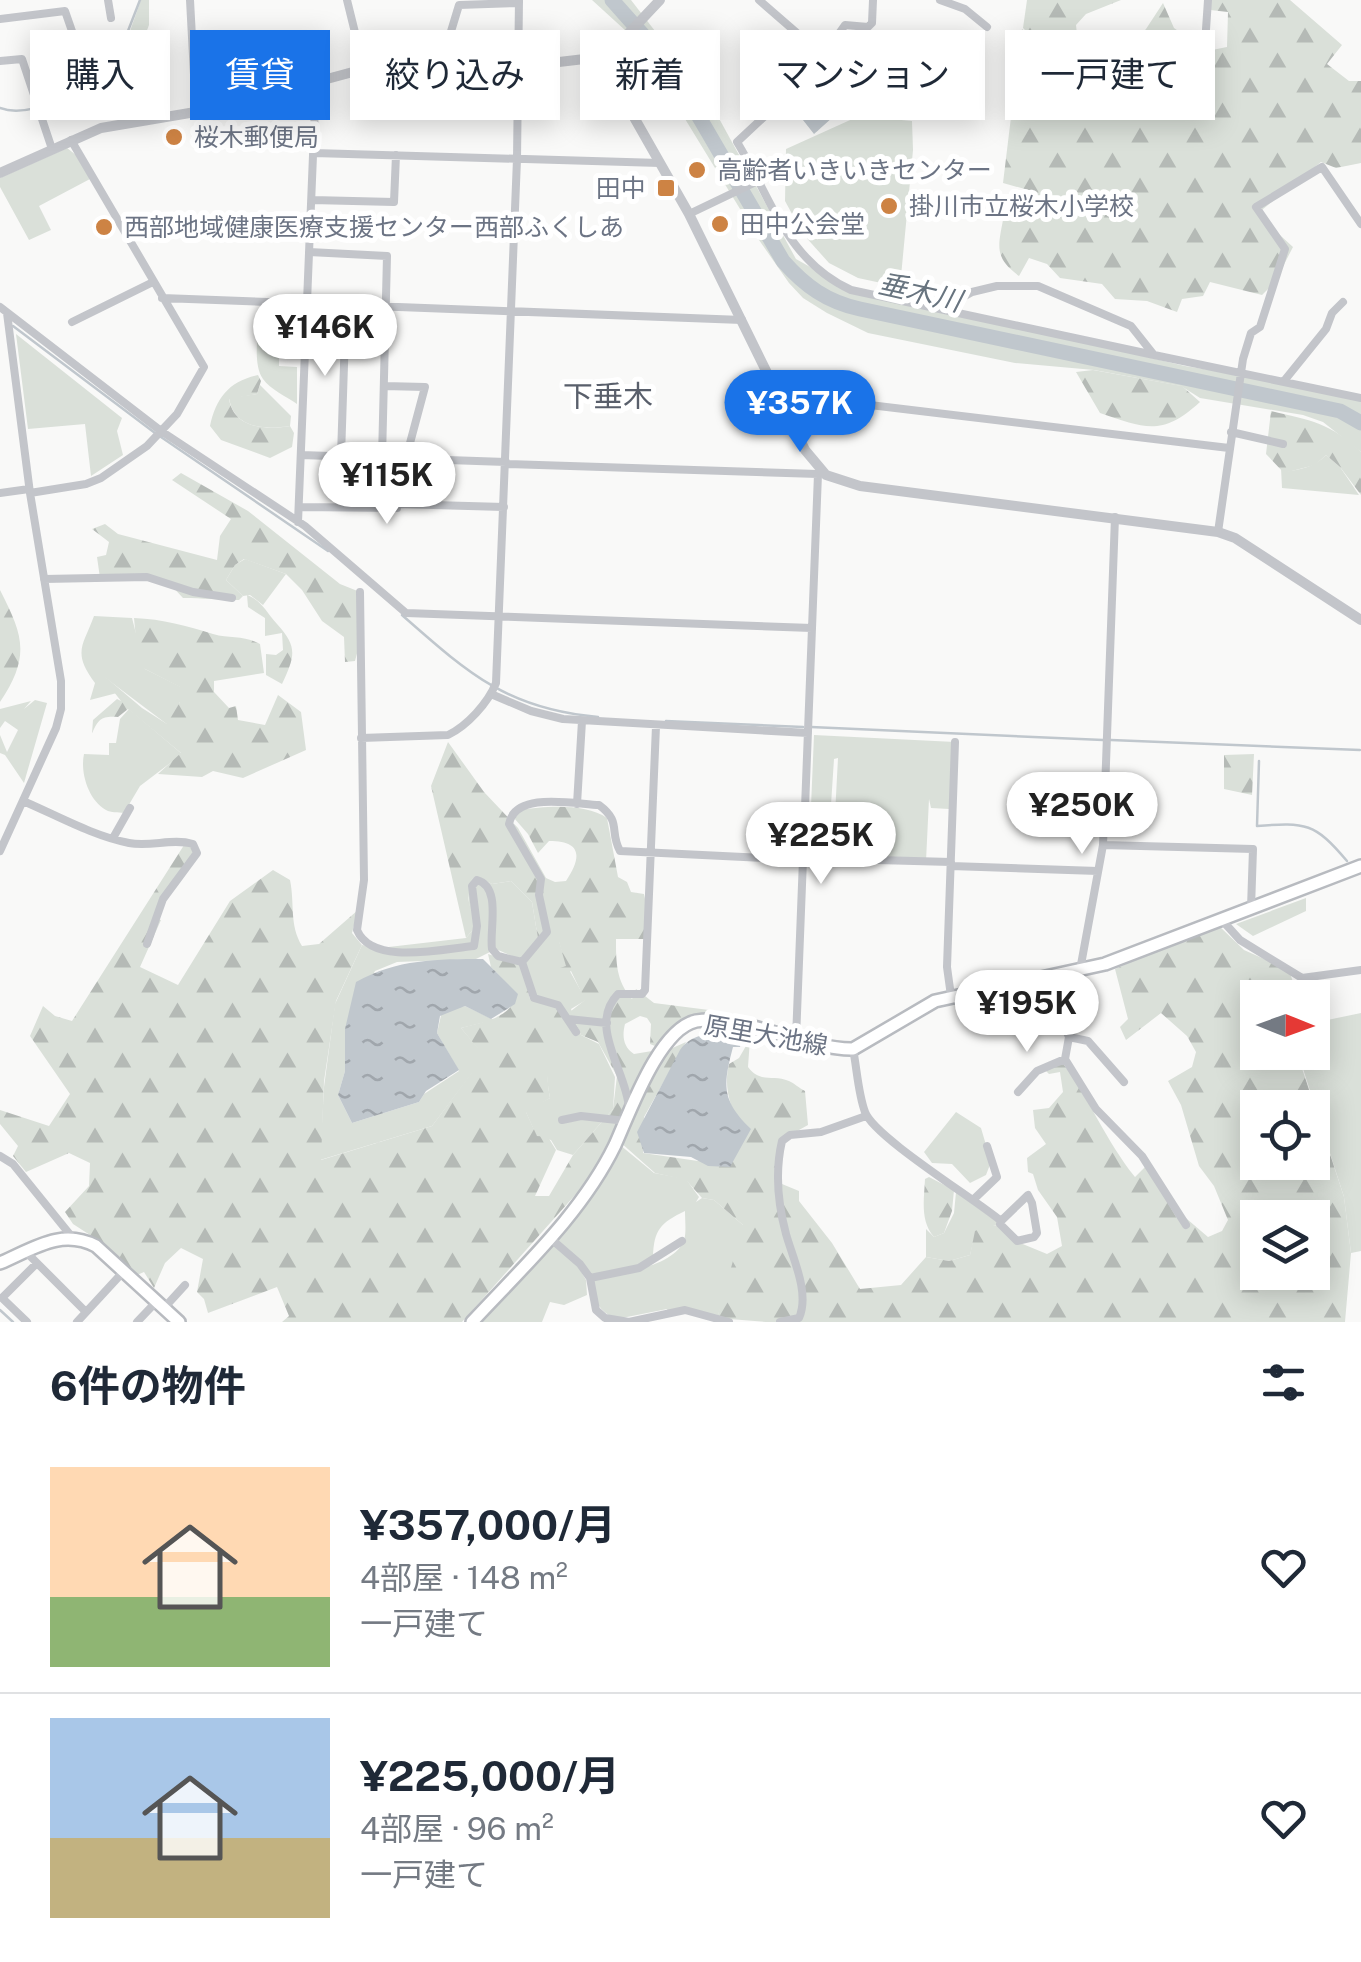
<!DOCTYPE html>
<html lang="ja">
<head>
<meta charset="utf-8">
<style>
  :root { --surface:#fff; --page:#f6f6f7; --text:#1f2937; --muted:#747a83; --line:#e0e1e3; --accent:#1a73e8 }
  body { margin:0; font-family:"Public Sans","Noto Sans JP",sans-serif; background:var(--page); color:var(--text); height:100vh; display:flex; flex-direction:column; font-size:38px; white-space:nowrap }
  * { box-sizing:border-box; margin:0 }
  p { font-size:32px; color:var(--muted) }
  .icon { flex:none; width:55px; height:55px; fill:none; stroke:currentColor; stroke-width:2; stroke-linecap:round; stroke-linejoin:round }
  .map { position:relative; height:1322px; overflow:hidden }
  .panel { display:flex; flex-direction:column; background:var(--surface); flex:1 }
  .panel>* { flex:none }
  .hud { position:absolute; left:30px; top:30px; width:1302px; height:90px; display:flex; gap:20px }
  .needle { width:65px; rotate:91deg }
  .tools { position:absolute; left:1240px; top:980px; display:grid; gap:20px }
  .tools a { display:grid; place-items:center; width:90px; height:90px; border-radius:0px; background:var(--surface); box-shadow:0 5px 25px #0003; font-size:50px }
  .price { position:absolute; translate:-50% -85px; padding:0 22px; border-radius:35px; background:#fff; color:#222; font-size:32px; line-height:65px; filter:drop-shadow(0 2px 5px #0008) }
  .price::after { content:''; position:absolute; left:50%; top:60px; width:30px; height:22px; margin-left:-15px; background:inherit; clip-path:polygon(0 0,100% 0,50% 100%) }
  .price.current { background:var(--accent); color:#fff }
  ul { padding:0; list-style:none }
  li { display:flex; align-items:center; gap:30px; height:250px; padding:0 50px }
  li+li { border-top:2px solid var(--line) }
  li span { display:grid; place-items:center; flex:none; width:280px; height:200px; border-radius:0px; color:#555 }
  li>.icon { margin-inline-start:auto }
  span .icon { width:120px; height:120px; fill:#fffc; stroke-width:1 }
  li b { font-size:42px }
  h2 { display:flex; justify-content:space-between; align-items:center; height:120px; padding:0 50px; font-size:42px }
  .tag { padding:0 35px; border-radius:0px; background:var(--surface); box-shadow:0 5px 25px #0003; font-size:35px; line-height:90px }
  .tag.current { background:var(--accent); color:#fff }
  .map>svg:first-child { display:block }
</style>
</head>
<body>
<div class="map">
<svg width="1361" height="1322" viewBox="0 0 1361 1322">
  <defs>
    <pattern id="forest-firs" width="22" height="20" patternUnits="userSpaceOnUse" patternTransform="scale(2.5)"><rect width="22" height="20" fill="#dae0d9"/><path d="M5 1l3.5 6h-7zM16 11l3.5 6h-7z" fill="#b5bab6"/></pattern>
    <pattern id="water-ripples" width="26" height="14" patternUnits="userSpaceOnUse" patternTransform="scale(2.5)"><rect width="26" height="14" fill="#c0c7cd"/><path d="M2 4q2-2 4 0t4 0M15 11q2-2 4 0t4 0" fill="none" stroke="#a0a6ac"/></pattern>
  </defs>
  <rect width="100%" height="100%" fill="#f9f9f8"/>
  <path fill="#dae0d9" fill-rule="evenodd" d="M141 0H149V25L146 33 114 77 87 95 45 107 43 101 67 92 109 63 107 50 120 39 125 45Z
    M592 0H631L710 102 796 259 844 286 1185 366 1259 378 1361 401V452L1323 422 1303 415 1200 398 1181 386 1094 370 1015 363 868 333 827 313 803 298 789 283 759 240 638 42Z
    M1022 29 1030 35 1054 38 1072 49C1062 86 1044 104 1007 117L1011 75H1037L1039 63 1017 60Z
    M859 116 912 121 913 150 900 287 858 278 829 263 803 234 785 201 786 149Z
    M67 148 76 155 90 179 39 206 51 230 29 240 0 187V178Z
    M260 306 279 307V366L297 367V404C287 397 270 389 263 379 251 362 260 326 260 306Z
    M16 334 122 418 117 431 123 455 91 476 85 424 28 429Z
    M260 385 291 416 290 426C263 430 234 428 229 398L257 394Z
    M1326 455 1340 467 1359 495 1282 488 1281 468 1284 472C1300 469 1314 468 1326 455Z
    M245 559 286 574 263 605 250 595 243 596 226 580 235 565Z
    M94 616 132 618 145 669 181 687 180 702 168 725 103 676 117 693 90 700 95 683C72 652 83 646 94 616Z
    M35 700 47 703 24 783 5 755 0 753V735L7 752 18 730 5 721 0 728V709L31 701 24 709Z
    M129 709 182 754 140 786 124 813C118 812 111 813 106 810 88 800 80 772 84 754L109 755V743H116L120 719Z
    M814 735 955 742 949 809 931 808 929 799 926 861 883 856 885 818 835 815 838 758 834 759 828 851 809 854Z
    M481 878 492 884 511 881 532 902 538 939 521 960 496 949 476 959 397 962 375 971 345 1029V1071L338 1095 352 1123 419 1102 424 1094 459 1071 437 1033 442 1011 465 1006 494 1020 461 1028 485 1056 432 1126 320 1160 324 1087 335 1004 362 945 380 948 466 938 475 927C471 911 464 895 472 879Z
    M1306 898V911L1253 936 1236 924Z
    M541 940 559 941 567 966 586 1000 571 1009 581 1035 599 1044 615 1077 613 1109 573 1155 557 1150 551 1140 537 1137 525 1110 550 1098C545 1073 547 1050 544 1023L557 1006 533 1002 523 962Z
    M1361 1013V1251L1351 1253 1344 1197 1298 1053 1312 1052 1313 1023Z
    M956 1112 981 1128 991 1162 986 1175 970 1183 952 1164 932 1163 924 1152Z
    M780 1138 718 1315 668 1312 667 1309 617 1319C595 1310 593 1297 594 1275L579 1268 586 1280 587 1295 564 1305 550 1302 542 1322H477L568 1226 620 1145 654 1173 686 1179 699 1197 696 1202 702 1198 714 1200 743 1225ZM685 1211C685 1219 686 1229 685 1236 683 1254 655 1266 640 1268L653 1257C654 1230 660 1223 685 1211Z
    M956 1192 1000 1224 976 1231 970 1255 949 1261 926 1257V1229L934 1237 944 1233 954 1213Z"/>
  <path fill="url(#forest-firs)" fill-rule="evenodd" d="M1027 0H1121L1086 14 1076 25 1079 53 1094 62 1113 64 1146 29 1163 3 1174 28 1207 51 1227 47 1228 12 1210 10 1205 0H1290L1342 45 1327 64 1349 81H1361V163L1336 168 1321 162 1257 214 1293 247 1275 282 1262 295 1210 282 1203 296 1182 299 1177 312 1147 301 1115 299 1102 284 1060 278 1047 264 1029 258 1019 276C992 256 999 245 1004 214L1030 213 1032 191 1003 183 1011 117 1034 108 1038 86 1065 73 1072 49 1054 38 1030 35 1023 28Z
    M1093 370 1182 386 1200 402C1163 436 1146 429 1100 413L1076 372Z
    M258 375 261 381 257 394 229 399C234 428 264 430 290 426L294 433 292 447 270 458 221 440 210 426C216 398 229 381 258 375Z
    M1271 411C1310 420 1331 423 1361 452V495L1340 467 1326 455 1315 465 1284 473 1266 454Z
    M181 473 248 511 340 584 360 592 361 638 355 661 345 662 344 637 322 621 302 590 286 574 244 559 235 565 226 580 243 596 239 600C219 600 203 598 183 598L169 583 158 578H100L97 557 106 555 109 542 92 529 105 524 118 534 217 560 220 536 231 519 172 480Z
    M0 590C23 635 31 656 0 702Z
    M247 595C262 601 266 612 277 624 298 647 295 656 282 684L266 675V654L276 655 283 650 282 633 265 636V618L248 607Z
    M134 618C163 619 187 626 213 634 230 639 244 635 260 644L264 673 214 681V692L229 708 236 706 238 720 265 725 278 695 301 712 306 750 243 778 213 771 202 777 158 774 181 753 128 709 118 717C102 716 99 718 92 733L93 720 117 699 121 701 96 669 142 708 167 724 180 702V687L145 669 130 655 136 639Z
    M448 742 484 792 518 828 546 878 555 882 566 881C582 857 582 841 549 841L538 853 528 834 514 818 520 810C545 806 586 803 607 818L618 877 627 882 631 892 644 894 648 914 645 939H616C616 962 616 981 632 999L636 989 654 1003 717 1011C693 1015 671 1028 655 1046L650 1044 651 1024 647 1018 640 1016 625 1024C622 1036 623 1047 634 1054L652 1051 609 1157 462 1322H282L289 1316 277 1287 208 1313 204 1299 197 1292 203 1259 181 1248 165 1263 154 1288 144 1272 137 1275 107 1246 73 1224 65 1212 89 1186 90 1163 69 1153 26 1172 13 1156 18 1146 0 1124V1110L49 1126 70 1094 30 1036 43 1006 55 1016 72 1021 186 842 193 844V861L154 918 161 920 140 967 178 985 230 901 273 870 290 880C295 905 289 924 302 946L319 944 358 910 352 933 362 945 336 1001 324 1081 321 1160 432 1126 484 1056 461 1028C482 1022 511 1019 517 994L491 967 488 954 521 965 530 999 557 1006 563 1021 546 1025C549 1051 545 1073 550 1098L526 1112 537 1136 548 1137 556 1150 535 1196H549L573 1155 613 1109 617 1076 598 1042 581 1035 571 1011 585 1000 571 971 553 980 551 971 566 966 559 942 548 943 538 939 532 902 511 881 492 884 480 878 472 879 468 898 475 927 466 938 431 786Z
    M1254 754 1252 795 1224 789V755Z
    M1217 924 1244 950 1289 970 1298 997 1258 998V1052L1297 1053 1344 1197 1351 1253 1345 1322H766L717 1318 743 1225 714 1200 702 1198 686 1180 655 1173 620 1142 659 1054 686 1042 644 1117 643 1153 698 1161 741 1130C731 1107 723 1089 729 1064L739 1058 750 1039 748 1067C761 1084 773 1074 789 1081 794 1083 799 1088 805 1091L808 1125 781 1140 779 1161 782 1184 799 1191V1201L832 1243 860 1289 901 1285 926 1257 949 1261 970 1255 975 1231 985 1226 1006 1225 1013 1240 1047 1254 1062 1246 1057 1217 1038 1190 1033 1174 1028 1172 1027 1158 1046 1144 1035 1128 1033 1110 1049 1108 1063 1092 1060 1072 1049 1074 1045 1070 1062 1062C1089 1098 1106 1141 1135 1177L1148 1164 1173 1207 1208 1237 1222 1231 1228 1220 1214 1186 1199 1166 1181 1105 1168 1081 1192 1067 1196 1052 1187 1036 1161 1013 1126 1040 1120 1027 1128 1019 1115 969ZM1258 1108H1312V1162H1258ZM1258 1218H1312V1272H1258Z
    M929 1177 954 1190 952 1211 944 1233 934 1237C920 1221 924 1200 925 1179Z"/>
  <path fill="url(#water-ripples)" d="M831 72 849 91 838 102 842 109 814 134 799 115 807 107 801 100Z
    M483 959 518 994 515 1004 491 1019 465 1006 440 1016 437 1033 459 1070 426 1091 419 1102 352 1123 338 1095 345 1071V1029L356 982C397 959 437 959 483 959Z
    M721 1032 743 1036 740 1047H733C723 1085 721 1100 751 1129L730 1167 708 1166 691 1157 644 1153 637 1132 680 1050C691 1035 703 1035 721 1032Z"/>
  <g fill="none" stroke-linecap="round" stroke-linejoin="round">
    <path stroke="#c0c7cd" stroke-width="2.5" d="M0 108C31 120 90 88 114 67L140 0
      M13 326 155 433
      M161 437 328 551
      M402 615C468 673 507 709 598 717
      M666 721 803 727
      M811 727 1103 740
      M1111 740 1360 750
      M1259 761 1257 826C1306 822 1315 823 1347 861
      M0 1310 13 1322"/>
    <path stroke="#c0c7cd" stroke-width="15" d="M612 0 667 62 783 261C805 286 827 302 860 309L1340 411 1361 423"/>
    <defs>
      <path id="secondary" d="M0 1263C33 1249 61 1228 96 1246L179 1322
        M472 1322C523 1267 582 1213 615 1145 630 1112 659 1029 696 1021 740 1013 806 1050 853 1049L935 1001 1105 964 1361 866"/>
    </defs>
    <use href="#secondary" stroke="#b8bbc0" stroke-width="16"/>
    <path stroke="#c3c5ca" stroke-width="8" d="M108 0 111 18
      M190 0 196 112
      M347 0 364 69
      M759 0 858 86
      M940 0 965 9 987 27
      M1208 0 1205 44 1211 51
      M0 19 65 11 81 57 32 80
      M823 56 845 25 868 27 872 23 873 0
      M826 59 737 142C772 199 786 260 851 290L1154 355
      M0 61 22 59 52 149
      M442 61 459 5 519 3
      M840 69 875 78 905 71H938
      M314 153 660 163
      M312 200 394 202 396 155
      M689 214 760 180
      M309 252 387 256 382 458
      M162 298 742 320
      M0 307 161 431 305 526 406 613 812 628
      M942 309 972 292 997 286H1038L1131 326 1154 355 1361 398
      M72 322 153 282
      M1284 381 1326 329 1332 313 1343 302
      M384 386 425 387 406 458
      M778 394 1229 448
      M1231 432 1283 444
      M301 455 506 462
      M341 456 346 304
      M506 464 818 474 796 1039
      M0 493 29 489
      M30 493 86 484 101 478 147 446 177 414 204 367 71 140
      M397 504 504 507
      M299 507 397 508 399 458
      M298 522 316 82
      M1218 532 1243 359 1251 333 1260 327 1285 249 1256 207 1322 167 1361 224
      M44 579 147 577 193 592 232 598
      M360 592 364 880 357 930C372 966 442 949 474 946L477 926 472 886 477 880C502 887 489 930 492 949L498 956 522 962
      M491 694 531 711 563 719 808 733
      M361 738 448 735C467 726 488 703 496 683L517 159 519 0
      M23 801C56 815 93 836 129 843 151 847 173 838 193 844L197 853 163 899 147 944
      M577 804 582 721
      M113 838 130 808
      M1103 845 1253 849 1251 908
      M0 851 56 728 61 709V681L30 493 7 313
      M803 858 951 862
      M951 866 1098 871
      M1221 919 1240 940 1302 978 1361 970
      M1080 970 1103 845 1115 517
      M1044 979 1069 1037 1065 1059 1096 1109 1142 1156 1186 1225
      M951 996 947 967 955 742
      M568 1019 607 1023
      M576 1032 558 1005 534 998 522 962 547 932 539 895 541 879 509 824C515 791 574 804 599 805 622 822 609 831 620 851L803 860
      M1069 1037 1088 1041 1124 1082
      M853 1049C857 1069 858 1093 865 1112 874 1137 975 1199 1001 1221L1000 1224 1017 1241 1034 1237 1037 1233 1032 1203 1028 1195 1001 1221
      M1018 1092 1037 1071 1065 1059
      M629 1108C627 1072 587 1026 618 994H642L645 990 656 726
      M562 1120 581 1116 626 1121
      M0 1156 13 1164 72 1237
      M974 1199 997 1177 987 1146
      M550 1238 580 1264 590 1278 596 1310 605 1318 629 1322 685 1310 729 1322
      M26 1252 86 1312
      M590 1278 639 1268 682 1241
      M164 1308 185 1285
      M27 1322 2 1298 37 1263
      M77 1322 124 1271
      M137 1322 157 1301
      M780 1322 799 1318C810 1293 793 1259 786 1234 778 1204 775 1171 782 1141L790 1135 821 1132 866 1116"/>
    <path stroke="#c3c5ca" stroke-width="10" d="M593 58 606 68 689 214 805 450 826 475 860 486 1218 532 1235 538 1361 620
      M0 173 101 128 219 108 364 69 423 60 499 69 593 58 627 35 660 0"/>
    <use href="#secondary" stroke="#fff" stroke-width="11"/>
  </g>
  <g fill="#cd8344" stroke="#fff" stroke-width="4">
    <circle cx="174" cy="137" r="10"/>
    <circle cx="697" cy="170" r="10"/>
    <rect x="656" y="178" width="20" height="20" rx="5"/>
    <circle cx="889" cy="206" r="10"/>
    <circle cx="720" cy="224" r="10"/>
    <circle cx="104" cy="227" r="10"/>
  </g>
  <g text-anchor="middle" stroke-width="10" stroke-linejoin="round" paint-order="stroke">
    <g font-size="25" fill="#6c7484" stroke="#fff" text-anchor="start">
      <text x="194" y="146">桜木郵便局</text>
      <text x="717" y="179">高齢者いきいきセンター</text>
      <text x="646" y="197" text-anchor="end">田中</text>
      <text x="909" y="215">掛川市立桜木小学校</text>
      <text x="740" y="233">田中公会堂</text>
      <text x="124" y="236">西部地域健康医療支援センター西部ふくしあ</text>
    </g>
    <g font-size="25" fill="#6c7484" stroke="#fff">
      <text transform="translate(766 1035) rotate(10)" y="9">原里大池線</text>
    </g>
    <g font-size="28" font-style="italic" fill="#68747f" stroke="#fff">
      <text transform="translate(920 292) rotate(13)" y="10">垂木川</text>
    </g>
    <g font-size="30" fill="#595f6b" stroke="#fff">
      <text x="608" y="407">下垂木</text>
    </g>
  </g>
</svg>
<div class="tools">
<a><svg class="needle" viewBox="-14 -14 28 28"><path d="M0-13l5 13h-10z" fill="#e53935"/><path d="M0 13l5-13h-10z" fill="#747a83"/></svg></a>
<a><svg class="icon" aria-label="locate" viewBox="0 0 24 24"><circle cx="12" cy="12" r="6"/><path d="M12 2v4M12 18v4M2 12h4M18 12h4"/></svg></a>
<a><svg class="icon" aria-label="layers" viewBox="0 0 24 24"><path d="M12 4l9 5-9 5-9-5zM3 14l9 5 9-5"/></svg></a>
</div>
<b class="price" style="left:325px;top:379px">¥146K</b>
<b class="price current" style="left:800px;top:455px">¥357K</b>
<b class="price" style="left:387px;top:527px">¥115K</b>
<b class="price" style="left:1082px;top:857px">¥250K</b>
<b class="price" style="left:821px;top:887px">¥225K</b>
<b class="price" style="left:1027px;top:1055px">¥195K</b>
<div class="hud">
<a class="tag">購入</a>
<a class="tag current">賃貸</a>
<a class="tag">絞り込み</a>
<a class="tag">新着</a>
<a class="tag">マンション</a>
<a class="tag">一戸建て</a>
</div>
</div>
<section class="panel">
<h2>6件の物件<svg class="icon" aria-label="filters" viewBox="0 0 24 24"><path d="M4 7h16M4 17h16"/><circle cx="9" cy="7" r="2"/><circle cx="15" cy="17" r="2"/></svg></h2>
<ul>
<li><span style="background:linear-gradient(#ffd9b3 65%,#8fb573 0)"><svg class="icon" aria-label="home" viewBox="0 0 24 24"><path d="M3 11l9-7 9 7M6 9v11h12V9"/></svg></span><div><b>¥357,000/月</b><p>4部屋 · 148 m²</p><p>一戸建て</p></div><svg class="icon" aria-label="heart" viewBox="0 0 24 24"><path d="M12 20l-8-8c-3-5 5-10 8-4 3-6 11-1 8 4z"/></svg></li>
<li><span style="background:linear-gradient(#a9c7e8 60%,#c2b280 0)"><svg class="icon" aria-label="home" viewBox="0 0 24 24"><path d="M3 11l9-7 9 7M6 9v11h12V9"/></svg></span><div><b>¥225,000/月</b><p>4部屋 · 96 m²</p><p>一戸建て</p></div><svg class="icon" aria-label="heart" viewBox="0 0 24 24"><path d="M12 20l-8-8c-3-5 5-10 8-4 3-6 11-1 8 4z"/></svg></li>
</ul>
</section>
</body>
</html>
